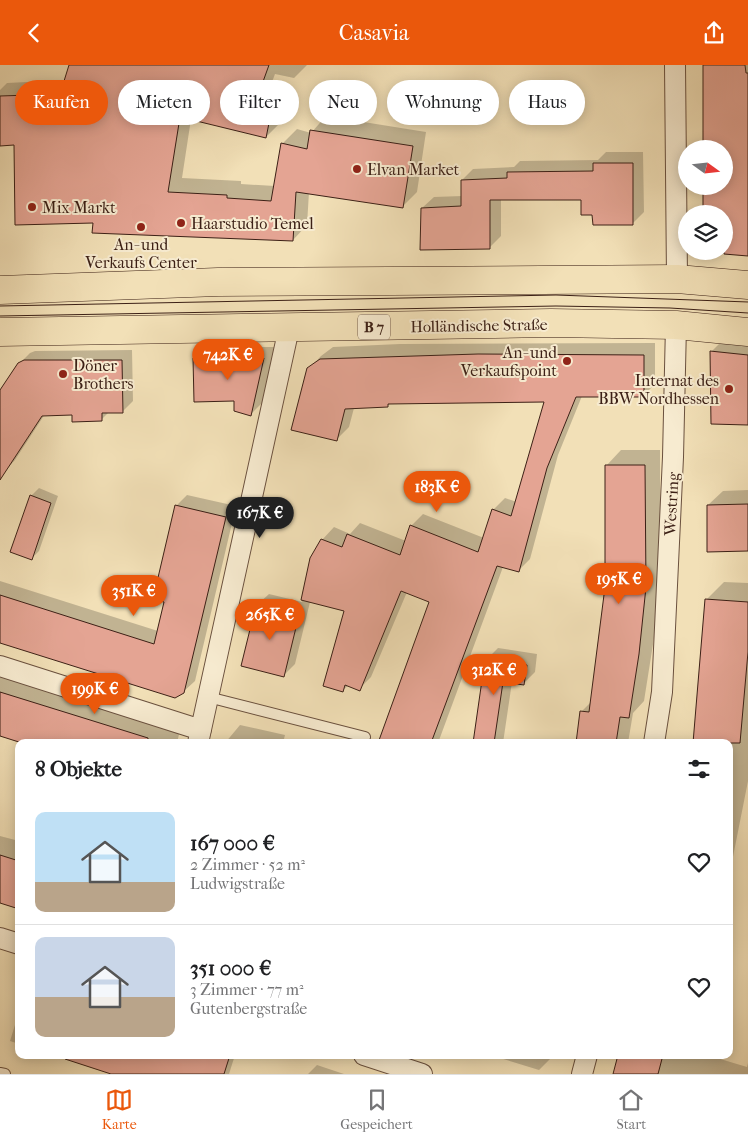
<!DOCTYPE html>
<html lang="de">
<head>
<meta charset="utf-8">
<style>
  :root { --surface:#fff; --page:#f6f6f6; --text:#202124; --muted:#757577; --line:#e0e0e0; --accent:#ea580c }
  body { margin:0; font-family:"IM FELL French Canon",serif; background:var(--page); color:var(--text); height:100vh; display:flex; flex-direction:column; font-size:19px; white-space:nowrap }
  * { box-sizing:border-box; margin:0 }
  p { font-size:16px; color:var(--muted) }
  .icon { flex:none; width:28px; height:28px; fill:none; stroke:currentColor; stroke-width:2; stroke-linecap:round; stroke-linejoin:round }
  .map { position:relative; flex:1; overflow:hidden }
  .details { position:absolute; left:15px; top:674px; width:718px; height:320px; display:flex; flex-direction:column; background:var(--surface); border-radius:10px; box-shadow:0 2px 12px #0003 }
  .details>* { flex:none }
  .hud { position:absolute; left:15px; top:15px; width:719px; height:45px; display:flex; gap:10px }
  .needle { width:32px; rotate:105deg }
  .buttons { position:absolute; left:678px; top:75px; display:grid; gap:10px }
  .buttons a { display:grid; place-items:center; width:55px; height:55px; border-radius:50%; background:var(--surface); box-shadow:0 2px 12px #0003; font-size:25px }
  .price { position:absolute; translate:-50% -42px; padding:0 11px; border-radius:18px; background:var(--accent); color:#fff; font-size:16px; line-height:32px; filter:drop-shadow(0 1px 2px #0008) }
  .price::after { content:''; position:absolute; left:50%; top:30px; width:15px; height:11px; margin-left:-8px; background:inherit; clip-path:polygon(0 0,100% 0,50% 100%) }
  .price.on { background:#222; color:#fff }
  ul { padding:0; list-style:none }
  li { display:flex; align-items:center; gap:15px; height:125px; padding:0 20px }
  li+li { border-top:1px solid var(--line) }
  li span { display:grid; place-items:center; flex:none; width:140px; height:100px; border-radius:10px; color:#555 }
  li>.icon { margin-inline-start:auto }
  span .icon { width:60px; height:60px; fill:#fffc; stroke-width:1 }
  li b { font-size:21px }
  h2 { display:flex; justify-content:space-between; align-items:center; height:60px; padding:0 20px; font-size:21px }
  .pill { padding:0 18px; border-radius:22px; background:var(--surface); box-shadow:0 2px 12px #0003; font-size:18px; line-height:45px }
  .pill.on { background:var(--accent); color:#fff }
  header { display:flex; justify-content:space-between; align-items:center; height:65px; padding:0 20px; background:var(--accent); color:#fff; font-size:22px; font-weight:600 }
  .menu { display:flex; justify-content:space-around; align-items:center; height:70px; border-top:1px solid var(--line); background:var(--surface); font-size:14px; color:var(--muted) }
  .menu a { display:grid; justify-items:center; gap:2px }
  .menu .on { color:var(--accent) }
  .map>svg:first-child { display:block }
</style>
</head>
<body>
<header><svg class="icon" aria-label="back" viewBox="0 0 24 24"><path d="M15 5l-7 7 7 7"/></svg>Casavia<svg class="icon" aria-label="share" viewBox="0 0 24 24"><path d="M12 15V3M7 8l5-5 5 5M5 13v7h14v-7"/></svg></header>
<div class="map">
<svg width="748" height="1009" viewBox="0 0 748 1009">
  <rect width="100%" height="100%" fill="#f2e0b7"/>
  <filter id="stains"><feTurbulence type="fractalNoise" baseFrequency=".004" numOctaves="4"/><feColorMatrix values="0 0 0 0 .2 0 0 0 0 .09 0 0 0 0 .02 0 0 0 .5 -.17"/></filter>
  <radialGradient id="worn" r=".72"><stop offset=".6" stop-color="#630" stop-opacity="0"/><stop offset="1" stop-color="#630" stop-opacity=".3"/></radialGradient>
  <path fill="#0003" d="M70 0H307L294 13 275 9 265 36 284 38 281 57 266 72 191 54 182 113 241 116V119L275 121 282 79 297 64 311 68 326 51 426 67 417 127 403 141 309 127 307 160 293 175 94 157 15 79 0 80V25L7 18 66 15Z
    M705 0H748V190L711 186H724V84Z
    M606 87H643L644 147 632 159 594 149 582 134H501V171L489 183 422 143 434 132 462 131V115L473 104 514 102 520 96 598 95Z
    M731 267 748 268V359L712 286Z
    M655 278V319L643 331H582L558 390 530 494 518 506 503 502 438 678H380L431 536 407 527 371 612 359 624 349 620 343 625 345 546 310 537 295 599 284 610 243 600 257 540 269 529 302 537 311 494 322 475 334 462 350 469 360 458 406 476 411 461 423 449 484 473 493 445 505 433 517 437 546 336 391 338 387 341 354 343 349 362 336 375 309 304 321 291 333 282 400 279Z
    M206 282H275L262 338 251 349 194 293Z
    M132 285 133 336 123 346 109 347 101 355 73 349H45L15 395 5 406 0 403V327L19 299 30 288 35 286Z
    M621 385H660V505L654 573 644 636 633 648 628 678H577L582 646 592 636 606 522V401Z
    M39 423 58 431 39 486 32 493 31 431Z
    M748 425V485L708 440 723 426Z
    M187 430 236 441 195 616 183 627 0 576V516L158 566 165 536 176 441Z
    M724 517 748 518V716L729 812V678L707 534Z
    M498 583 537 589 535 607 523 619 512 617 503 678H474L486 595Z
    M0 608 180 665 177 678H25L0 670Z
    M240 660 285 670 283 678H225Z
    M0 771 19 776V842L0 837Z
    M19 947V979L10 976Z
    M55 990H235L229 1009H115Z
    M490 990H554L539 1005Z
    M620 990H707L747 1002 748 998V1009H614Z
    M317 1000 344 1009H308Z"/>
  <path fill="#e4a493" stroke="#3c2016" d="M69 0H269L251 50 270 53 266 73 180 52 168 127 227 130V133L271 136 281 78 307 84 310 65 413 81 403 143 296 127 293 176 92 168 93 158 15 160 14 80 0 81V31L60 29Z
    M703 0H745L746 8H748V191L724 189V149H703V121H724V84H703Z
    M593 98H633V160H593L592 150H581V135H490V184L420 185 421 143 461 141V115L507 113V107L593 106Z
    M710 286 748 290V360L711 359Z
    M478 289 644 290V332H576L547 403 519 507 497 501 431 678H378L429 537 401 526 360 626 345 620 343 627 323 621 344 546 301 535 310 493 321 474 342 482 347 469 400 490 410 460 478 487 492 444 511 451 544 337 388 339V342L345 344 337 376 291 365 307 303 320 294Z
    M193 293H264L251 351 234 346V336L194 337Z
    M24 295H122L123 348H102V356L72 357V350L42 351 0 415V325L18 298Z
    M605 400H645L646 522 639 589 629 653 620 652 616 678H576L580 646 589 647 605 522Z
    M30 430 51 438 32 495 10 487Z
    M748 439V486L707 487V440Z
    M175 440 226 452 184 628 175 633 0 578V530L154 579 164 537 153 534Z
    M705 534 748 537V587L740 678H693Z
    M256 540 299 550 284 612 241 601Z
    M485 594 527 600 524 620 503 617 494 678H473Z
    M0 627 148 673V678H22L0 671Z
    M0 790 19 796V844L0 838Z
    M65 990H230L224 1009H111L65 994Z
    M618 990H663L658 1009H613Z"/>
  <g fill="none" stroke-linecap="round" stroke-linejoin="round">
    <defs>
      <path id="service" d="M208 632 365 672
        M0 1008 5 1009"/>
      <path id="minor" d="M675 0 677 214
        M0 601 201 665
        M198 678 289 263
        M654 678 662 627 673 392 676 260
        M0 873 19 879
        M364 990 422 1009
        M582 1009 587 990"/>
      <path id="primary" d="M0 225 218 217 390 216 677 214 748 220
        M0 267 551 258 676 260 748 267"/>
    </defs>
    <use href="#service" stroke="#6a503e" stroke-width="12"/>
    <use href="#minor" stroke="#6a503e" stroke-width="22"/>
    <use href="#primary" stroke="#3c2016" stroke-width="29"/>
    <use href="#service" stroke="#f7ebd0" stroke-width="10"/>
    <use href="#minor" stroke="#f7ebd0" stroke-width="20"/>
    <use href="#primary" stroke="#f2e0b7" stroke-width="28"/>
    <path stroke="#3c2016" stroke-width="1" d="M0 241 556 230 748 237
      M0 251 556 241 670 243 748 248"/>
  </g>
  <g fill="#8f2418" stroke="#f7ebd0" stroke-width="2">
    <circle cx="357" cy="104" r="5"/>
    <circle cx="32" cy="142" r="5"/>
    <circle cx="181" cy="158" r="5"/>
    <circle cx="141" cy="162" r="5"/>
    <circle cx="567" cy="296" r="5"/>
    <circle cx="63" cy="309" r="5"/>
    <circle cx="729" cy="324" r="5"/>
  </g>
  <g text-anchor="middle" stroke-width="4" stroke-linejoin="round" paint-order="stroke">
    <rect fill="#f7ebd0" stroke="#745d4e" stroke-width="1" x="358" y="249.5" width="32" height="25" rx="4"/>
    <g font-size="15" font-weight="bold" fill="#3c2016">
      <text x="374" y="267">B 7</text>
    </g>
    <g font-size="16" fill="#3c2016" stroke="#f7ebd0" text-anchor="start">
      <text x="367" y="110">Elvan Market</text>
      <text x="42" y="148">Mix Markt</text>
      <text x="191" y="164">Haarstudio Temel</text>
      <text x="141" y="185" text-anchor="middle">An- und<tspan x="141" dy="18">Verkaufs Center</tspan></text>
      <text x="557" y="293" text-anchor="end">An- und<tspan x="557" dy="18">Verkaufspoint</tspan></text>
      <text x="73" y="306">Döner<tspan x="73" dy="18">Brothers</tspan></text>
      <text x="719" y="321" text-anchor="end">Internat des<tspan x="719" dy="18">BBW Nordhessen</tspan></text>
    </g>
    <g font-size="16" fill="#3c2016" stroke="#f7ebd0">
      <text transform="translate(479 260) rotate(-1)" y="6">Holländische Straße</text>
      <text transform="translate(671 439) rotate(-87)" y="6">Westring</text>
    </g>
  </g>
  <rect width="100%" height="100%" filter="url(#stains)"/>
  <rect width="100%" height="100%" fill="url(#worn)"/>
</svg>
<div class="buttons">
<a><svg class="needle" viewBox="-14 -14 28 28"><path d="M0-13l5 13h-10z" fill="#e53935"/><path d="M0 13l5-13h-10z" fill="#757577"/></svg></a>
<a><svg class="icon" aria-label="layers" viewBox="0 0 24 24"><path d="M12 4l9 5-9 5-9-5zM3 14l9 5 9-5"/></svg></a>
</div>
<b class="price" style="left:228px;top:316px">742K €</b>
<b class="price" style="left:437px;top:448px">183K €</b>
<b class="price on" style="left:260px;top:474px">167K €</b>
<b class="price" style="left:619px;top:540px">195K €</b>
<b class="price" style="left:134px;top:552px">351K €</b>
<b class="price" style="left:270px;top:576px">265K €</b>
<b class="price" style="left:494px;top:631px">312K €</b>
<b class="price" style="left:95px;top:650px">199K €</b>
<div class="hud">
<a class="pill on">Kaufen</a>
<a class="pill">Mieten</a>
<a class="pill">Filter</a>
<a class="pill">Neu</a>
<a class="pill">Wohnung</a>
<a class="pill">Haus</a>
</div>
<section class="details">
<h2>8 Objekte<svg class="icon" aria-label="filters" viewBox="0 0 24 24"><path d="M4 7h16M4 17h16"/><circle cx="9" cy="7" r="2"/><circle cx="15" cy="17" r="2"/></svg></h2>
<ul>
<li><span style="background:linear-gradient(#bfe0f5 70%,#b9a48a 0)"><svg class="icon" aria-label="home" viewBox="0 0 24 24"><path d="M3 11l9-7 9 7M6 9v11h12V9"/></svg></span><div><b>167 000 €</b><p>2 Zimmer · 52 m²</p><p>Ludwigstraße</p></div><svg class="icon" aria-label="heart" viewBox="0 0 24 24"><path d="M12 20l-8-8c-3-5 5-10 8-4 3-6 11-1 8 4z"/></svg></li>
<li><span style="background:linear-gradient(#c9d6e8 60%,#b9a48a 0)"><svg class="icon" aria-label="home" viewBox="0 0 24 24"><path d="M3 11l9-7 9 7M6 9v11h12V9"/></svg></span><div><b>351 000 €</b><p>3 Zimmer · 77 m²</p><p>Gutenbergstraße</p></div><svg class="icon" aria-label="heart" viewBox="0 0 24 24"><path d="M12 20l-8-8c-3-5 5-10 8-4 3-6 11-1 8 4z"/></svg></li>
</ul>
</section>
</div>
<nav class="menu">
<a class="on"><svg class="icon" aria-label="map" viewBox="0 0 24 24"><path d="M3 6l6-2 6 2 6-2v14l-6 2-6-2-6 2zM9 4v14M15 6v14"/></svg>Karte</a>
<a><svg class="icon" aria-label="saved" viewBox="0 0 24 24"><path d="M7 4h10v16l-5-4-5 4z"/></svg>Gespeichert</a>
<a><svg class="icon" aria-label="home" viewBox="0 0 24 24"><path d="M3 11l9-7 9 7M6 9v11h12V9"/></svg>Start</a>
</nav>
</body>
</html>
